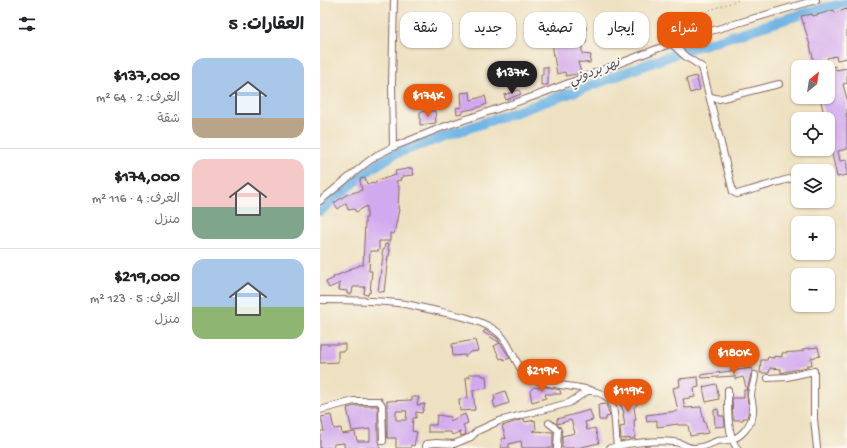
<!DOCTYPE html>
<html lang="ar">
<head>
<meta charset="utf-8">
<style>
  :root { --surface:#fff; --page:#f2f2f2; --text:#202124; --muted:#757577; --line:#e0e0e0; --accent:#ea580c }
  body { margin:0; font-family:"Gochi Hand","Playpen Sans Arabic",sans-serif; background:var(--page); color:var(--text); direction:rtl; height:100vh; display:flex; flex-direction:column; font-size:15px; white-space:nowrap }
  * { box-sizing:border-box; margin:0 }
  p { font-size:13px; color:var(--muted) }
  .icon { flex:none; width:22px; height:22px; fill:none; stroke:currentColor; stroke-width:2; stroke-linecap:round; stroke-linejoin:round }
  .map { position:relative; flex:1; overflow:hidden; direction:ltr }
  .drawer { display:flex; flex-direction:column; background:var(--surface); width:320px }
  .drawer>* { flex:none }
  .top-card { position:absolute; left:12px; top:12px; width:380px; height:36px; direction:rtl; display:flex; gap:8px }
  .needle { width:26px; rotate:30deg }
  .controls { position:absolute; left:471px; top:60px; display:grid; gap:8px }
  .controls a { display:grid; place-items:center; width:44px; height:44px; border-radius:8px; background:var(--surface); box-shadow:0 1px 3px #0004; font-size:20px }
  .price { position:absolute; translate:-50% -34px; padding:0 9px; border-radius:14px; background:var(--accent); color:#fff; font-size:13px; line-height:26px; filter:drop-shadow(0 1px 2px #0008) }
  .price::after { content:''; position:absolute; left:50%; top:24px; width:12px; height:9px; margin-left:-6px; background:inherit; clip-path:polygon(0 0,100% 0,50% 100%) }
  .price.on { background:#222; color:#fff }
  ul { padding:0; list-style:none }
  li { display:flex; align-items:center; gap:12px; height:100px; padding:0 16px }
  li+li { border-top:1px solid var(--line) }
  li span { display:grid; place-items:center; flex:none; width:112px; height:80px; border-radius:12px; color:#555 }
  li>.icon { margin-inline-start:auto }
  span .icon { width:48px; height:48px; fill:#fffc; stroke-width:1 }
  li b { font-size:17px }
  h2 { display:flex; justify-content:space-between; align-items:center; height:48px; padding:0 16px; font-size:17px }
  .tag { padding:0 14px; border-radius:12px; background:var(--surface); box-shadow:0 1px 3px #0004; font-size:14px; line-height:36px }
  .tag.on { background:var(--accent); color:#fff }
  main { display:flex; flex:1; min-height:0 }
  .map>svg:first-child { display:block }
</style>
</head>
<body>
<main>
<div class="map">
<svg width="527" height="448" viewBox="0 0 527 448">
  <rect width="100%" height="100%" fill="#fbf7ec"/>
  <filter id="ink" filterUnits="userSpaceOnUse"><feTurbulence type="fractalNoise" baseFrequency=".025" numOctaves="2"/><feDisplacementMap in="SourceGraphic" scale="8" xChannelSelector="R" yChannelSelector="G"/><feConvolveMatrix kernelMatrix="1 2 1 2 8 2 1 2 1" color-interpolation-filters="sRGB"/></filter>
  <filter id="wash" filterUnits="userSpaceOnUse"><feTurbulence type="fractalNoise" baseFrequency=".012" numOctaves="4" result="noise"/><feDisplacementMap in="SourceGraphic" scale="16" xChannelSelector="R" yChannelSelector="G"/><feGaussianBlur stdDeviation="0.9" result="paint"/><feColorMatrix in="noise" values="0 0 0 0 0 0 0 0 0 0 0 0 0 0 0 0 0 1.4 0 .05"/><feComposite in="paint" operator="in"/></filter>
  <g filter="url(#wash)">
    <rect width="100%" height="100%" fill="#eee1c1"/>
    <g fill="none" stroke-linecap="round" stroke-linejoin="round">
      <path stroke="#6eb4e5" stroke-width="10" d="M0 211 52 168 74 154 259 90 368 49 386 44 492 11 527 3"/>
    </g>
    <g id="blocks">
      <path fill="#d1a9ee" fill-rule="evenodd" d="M527 9V58L517 60 516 56 507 58 509 67H495L490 45 481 16 492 14 493 16 514 10 515 13Z
        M228 25 247 26 246 35 256 36 258 25 266 26V43L262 42V54L271 55 270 63 258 62 261 73 246 76 245 72 237 74 233 50V41L225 40Z
        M319 34 322 43 314 47 310 38Z
        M515 66 516 70 527 68V83L523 84 527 99V113L526 114 527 120V149L518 151 520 161 527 160V175L517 177 508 136V119H505L500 97H510L508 92V68Z
        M223 67H228V85H221V75H223Z
        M376 76 380 90 370 93 366 79Z
        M199 90 201 94 186 100 184 95Z
        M150 92 151 100 165 96 167 104 157 108 143 111V113L137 114 136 108 142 107 141 93Z
        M108 111H115L116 123 100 125V112Z
        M92 168 94 175 84 176 80 178 81 180 76 181 79 187 78 209H79L74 234 70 233V241H59V251H50L49 271H52L50 293 49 292 48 295 44 294 45 287H33L32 294H27V291L19 290 20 283 9 288 6 282 14 278 13 277 30 270 29 269 39 266V265H43L45 222V218H47V206L36 212 34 209 28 210 26 203 18 209 14 203 26 195 42 190 40 181V179L45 178 47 184 56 183V181L76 175 75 171Z
        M65 244H69L68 250H70L69 256H68L64 292 58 291 63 256 62 255 63 249 64 250Z
        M165 330 177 338 190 358 184 360 183 358 180 359 174 346 180 343 163 332Z
        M155 340 158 351 150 352 145 357V355L133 356 132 344Z
        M0 344H25V351H18V362L0 363Z
        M498 347 500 356 491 358 492 365H487V367L461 373V369L450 368 449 373H440L441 360H447L448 357 454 358V356L462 357V353L476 352 483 351V349Z
        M432 368 433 371 431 374 427 390 423 377 415 379V376L382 378 381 375Z
        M149 374H162V376H166L167 388 153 390 155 410 140 411 139 399 148 398 146 377H150Z
        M378 377 379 387 374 388 375 397 363 399 365 408 381 407 384 422H385L388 433 370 436 368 425H358V424L337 427V420L327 422 326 415 358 411 353 388 360 386 359 379Z
        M396 384 399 399 386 402 383 387Z
        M222 386 240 390 241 394H225L226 398 212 402 210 391 214 387 219 388Z
        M316 388 317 405 314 407 316 420H314L315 438 301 439 300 427 305 426 303 414 304 413 297 396Z
        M424 390H427V397L429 409 427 418H423V420H413L412 398H424Z
        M185 391 189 403 175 408 173 401 175 400 174 395Z
        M92 397H99L97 405 105 404 102 413 96 412V418H93L92 431 97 432 94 446 91 445 90 448H76V438H67V401L92 400ZM76 411H87L86 420H76Z
        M286 404 290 416 286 417V420H279L278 405Z
        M35 406H57L58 407V441L60 448H24V443L14 444 13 448H0V431H4L1 417 11 415 14 429 21 428 22 434 35 432 37 441H50V429L32 431 27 408Z
        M398 409 399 416H404L405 426 395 427 394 410Z
        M270 410 273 420 265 422 267 430 275 428 279 443 257 448H242V436L255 433 251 420 237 424V419Z
        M145 414 148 423 143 425 146 434 141 436 140 432 132 435 131 432H108V425H116L117 415 131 417 130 421Z
        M204 419 205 422 215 420 216 430 212 431 233 432V448H202L201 441 189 444V448H181L182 438 186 439 182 426Z"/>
    </g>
  </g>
  <g filter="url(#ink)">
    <use href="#blocks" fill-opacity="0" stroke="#836360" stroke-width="1"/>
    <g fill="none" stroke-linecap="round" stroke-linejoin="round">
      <defs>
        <path id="minor" d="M351 43 365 56 382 67 413 192 417 194 476 177
          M391 97 399 99 459 84
          M73 147 72 83 74 0
          M0 201 45 164 57 155 73 147 123 127 215 96 360 40 496 0
          M0 300C28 300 57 300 85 304 96 306 107 309 117 311 137 315 158 319 175 330 192 341 194 369 211 378 228 388 286 384 292 404 296 417 295 432 297 446
          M448 378 467 377 494 371V419L497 448
          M408 390C408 406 407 436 417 448
          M0 410 34 401H59L62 405 63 441
          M229 423 238 430 237 448
          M106 448V444L116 443 134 444 151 437 157 431 179 421 249 403 269 390
          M290 448C308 443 335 440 354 442 361 442 366 448 374 448 382 448 390 444 397 441 402 440 408 441 412 439 421 437 430 426 432 417 435 410 432 403 431 396 431 389 435 382 435 375"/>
      </defs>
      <use href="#minor" stroke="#836360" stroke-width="8"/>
      <path stroke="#836360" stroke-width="1" stroke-dasharray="1 3" stroke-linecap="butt" d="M354 27 384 12 419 0"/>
      <use href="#minor" stroke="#fff" stroke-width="6"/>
    </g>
  </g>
  <g text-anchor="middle" stroke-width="4" stroke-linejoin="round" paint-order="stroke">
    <g font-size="13" font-style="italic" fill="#57536c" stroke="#fbf7ec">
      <text transform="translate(274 70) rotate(-21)" y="5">نهر بردوني</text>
    </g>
  </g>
</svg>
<div class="controls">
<a><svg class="needle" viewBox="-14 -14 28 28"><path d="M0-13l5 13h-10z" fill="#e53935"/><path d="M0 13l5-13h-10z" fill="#757577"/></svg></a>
<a><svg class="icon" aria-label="locate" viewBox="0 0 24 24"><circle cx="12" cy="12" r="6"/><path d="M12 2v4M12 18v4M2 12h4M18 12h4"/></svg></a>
<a><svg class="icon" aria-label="layers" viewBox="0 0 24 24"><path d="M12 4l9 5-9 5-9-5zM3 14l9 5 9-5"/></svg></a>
<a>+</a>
<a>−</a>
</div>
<b class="price on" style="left:192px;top:95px">$137K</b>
<b class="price" style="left:108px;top:118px">$174K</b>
<b class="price" style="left:414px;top:375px">$180K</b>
<b class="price" style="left:222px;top:393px">$219K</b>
<b class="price" style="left:308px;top:413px">$119K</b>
<div class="top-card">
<a class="tag on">شراء</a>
<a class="tag">إيجار</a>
<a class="tag">تصفية</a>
<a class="tag">جديد</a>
<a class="tag">شقة</a>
</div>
</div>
<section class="drawer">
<h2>العقارات: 5<svg class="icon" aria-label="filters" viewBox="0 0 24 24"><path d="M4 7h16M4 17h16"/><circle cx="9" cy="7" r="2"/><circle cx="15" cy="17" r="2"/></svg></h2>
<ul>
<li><span style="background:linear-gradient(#a9c7e8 75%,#b9a48a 0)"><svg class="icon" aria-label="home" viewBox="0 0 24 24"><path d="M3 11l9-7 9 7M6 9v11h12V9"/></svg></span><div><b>$137,000</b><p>الغرف: 2 · 64 m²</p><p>شقة</p></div></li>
<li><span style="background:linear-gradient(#f6c9c9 60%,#7fa58c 0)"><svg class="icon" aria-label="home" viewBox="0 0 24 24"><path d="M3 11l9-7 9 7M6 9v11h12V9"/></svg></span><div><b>$174,000</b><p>الغرف: 4 · 116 m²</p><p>منزل</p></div></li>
<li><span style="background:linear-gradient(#a9c7e8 60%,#8fb573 0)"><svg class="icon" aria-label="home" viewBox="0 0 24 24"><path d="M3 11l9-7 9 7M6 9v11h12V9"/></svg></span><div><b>$219,000</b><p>الغرف: 5 · 123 m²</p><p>منزل</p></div></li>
</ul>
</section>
</main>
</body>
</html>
